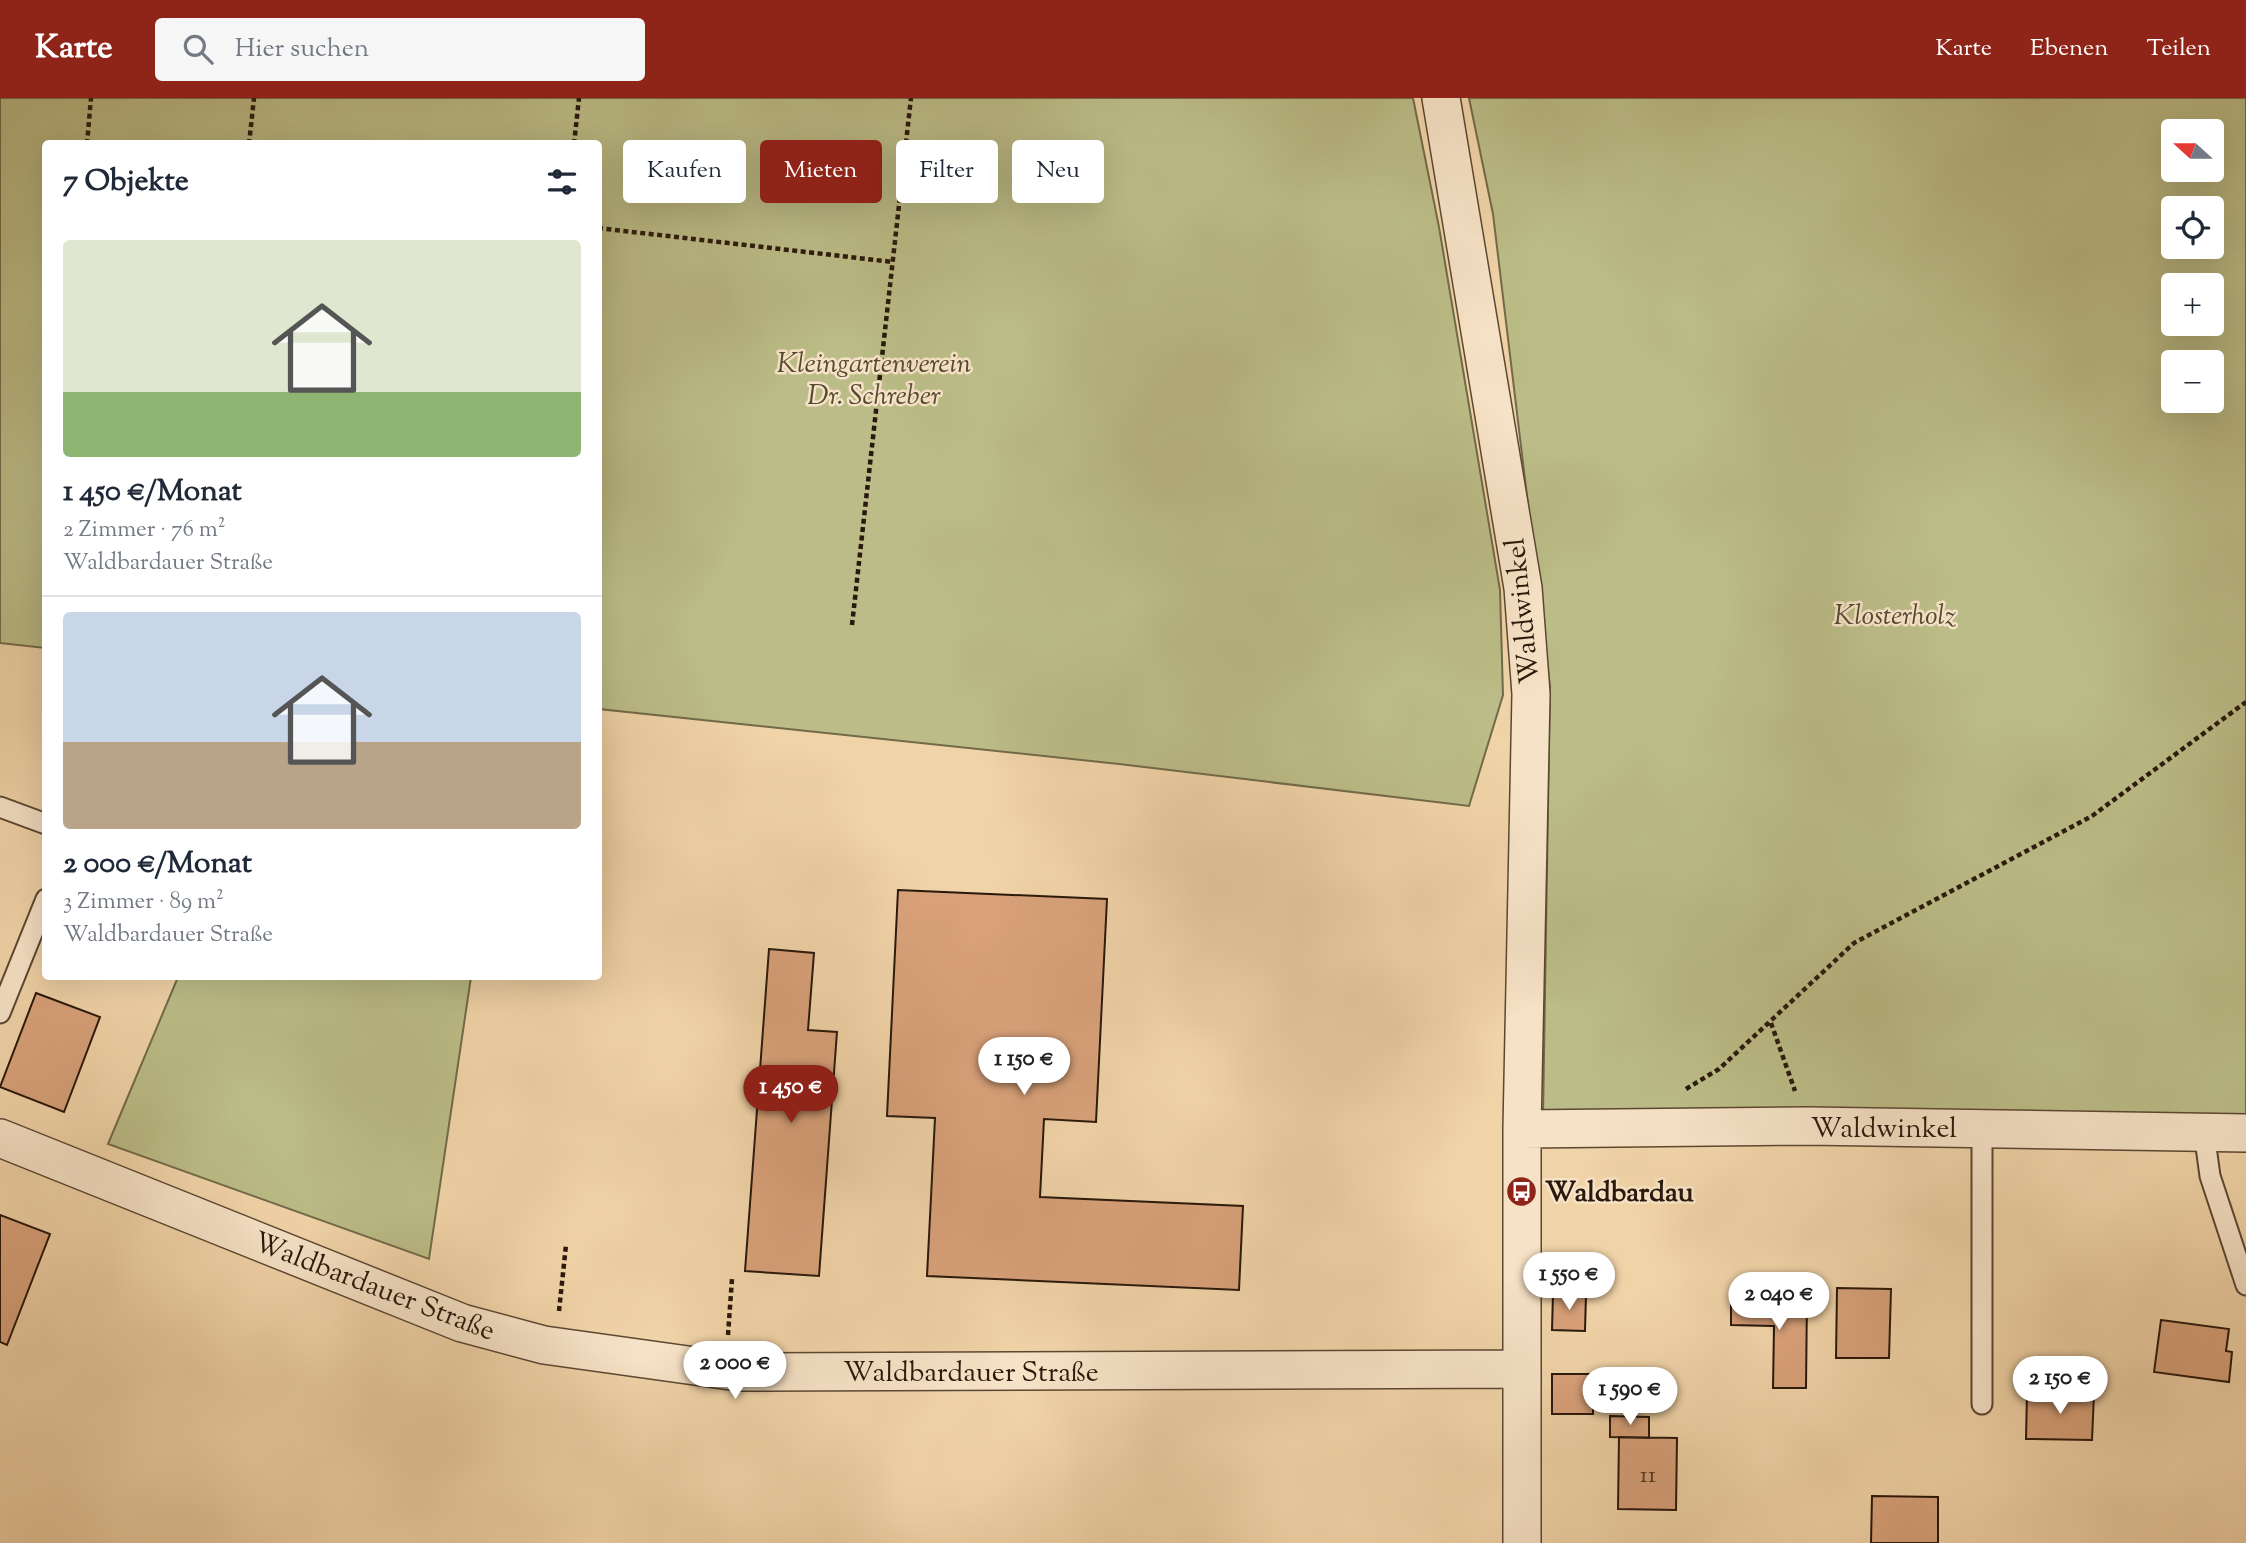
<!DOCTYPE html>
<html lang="de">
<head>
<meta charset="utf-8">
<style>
  :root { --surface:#fff; --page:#f6f6f7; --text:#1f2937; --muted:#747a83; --line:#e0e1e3; --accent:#8f2418 }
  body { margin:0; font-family:"Sorts Mill Goudy",serif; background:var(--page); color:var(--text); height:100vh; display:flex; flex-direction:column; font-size:26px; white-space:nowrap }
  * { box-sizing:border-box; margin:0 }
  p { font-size:23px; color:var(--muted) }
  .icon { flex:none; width:38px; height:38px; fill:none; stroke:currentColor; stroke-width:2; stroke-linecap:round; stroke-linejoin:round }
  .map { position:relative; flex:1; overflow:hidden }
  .details { position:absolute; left:42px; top:42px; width:560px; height:840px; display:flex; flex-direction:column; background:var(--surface); border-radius:7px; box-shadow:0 7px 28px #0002 }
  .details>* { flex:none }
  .banner { position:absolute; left:623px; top:42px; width:665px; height:63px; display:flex; gap:14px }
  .needle { width:46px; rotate:291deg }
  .buttons { position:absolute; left:2161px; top:21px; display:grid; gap:14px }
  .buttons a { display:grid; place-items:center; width:63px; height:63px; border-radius:7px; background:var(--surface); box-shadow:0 7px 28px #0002; font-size:35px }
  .price { position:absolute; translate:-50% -60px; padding:0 16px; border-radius:24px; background:#fff; color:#222; font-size:23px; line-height:46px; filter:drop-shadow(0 2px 4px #0008) }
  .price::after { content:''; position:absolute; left:50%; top:42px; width:21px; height:16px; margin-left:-10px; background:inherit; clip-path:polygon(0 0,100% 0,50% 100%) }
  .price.current { background:var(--accent); color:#fff }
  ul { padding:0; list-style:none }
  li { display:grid; align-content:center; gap:14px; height:371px; padding:0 21px }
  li+li { border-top:2px solid var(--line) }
  li span { display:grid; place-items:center; height:217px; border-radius:7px; color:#555 }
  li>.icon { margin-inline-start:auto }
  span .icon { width:126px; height:126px; fill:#fffc; stroke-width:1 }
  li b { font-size:30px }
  h2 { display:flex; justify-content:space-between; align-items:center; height:84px; padding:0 21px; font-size:30px }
  .pill { padding:0 24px; border-radius:7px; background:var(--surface); box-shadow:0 7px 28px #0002; font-size:24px; line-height:63px }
  .pill.current { background:var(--accent); color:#fff }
  header { display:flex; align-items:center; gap:42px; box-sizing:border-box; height:98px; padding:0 35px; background:var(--accent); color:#fff }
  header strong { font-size:33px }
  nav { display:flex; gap:38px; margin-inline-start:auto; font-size:24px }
  .search { width:490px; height:63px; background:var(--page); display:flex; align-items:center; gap:18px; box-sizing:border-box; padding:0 24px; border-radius:7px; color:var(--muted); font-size:26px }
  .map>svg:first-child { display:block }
</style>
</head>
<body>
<header>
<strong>Karte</strong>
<div class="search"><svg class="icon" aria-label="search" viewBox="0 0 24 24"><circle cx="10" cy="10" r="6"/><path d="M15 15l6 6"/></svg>Hier suchen</div>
<nav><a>Karte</a><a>Ebenen</a><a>Teilen</a></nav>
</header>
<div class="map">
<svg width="2246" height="1445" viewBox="0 0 2246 1445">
  <rect width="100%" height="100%" fill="#f1d3a8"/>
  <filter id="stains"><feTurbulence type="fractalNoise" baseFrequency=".00286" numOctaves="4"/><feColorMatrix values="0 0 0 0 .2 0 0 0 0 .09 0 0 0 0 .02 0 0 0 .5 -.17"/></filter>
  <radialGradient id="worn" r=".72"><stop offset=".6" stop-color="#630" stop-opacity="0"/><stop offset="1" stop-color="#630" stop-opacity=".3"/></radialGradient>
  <path fill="#bbbc87" stroke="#726a49" stroke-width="2" fill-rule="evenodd" d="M0 0H1413L1439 129 1500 492 1503 597 1469 708 1119 666 599 611 598 46H46L45 550 0 545Z
    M1469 0H2246V1022L1543 1018 1550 589 1493 116ZM2174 33H2212V72H2174ZM2174 110H2212V149H2174ZM2174 187H2212V226H2174ZM2174 264H2212V303H2174Z
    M178 879H471L429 1161 108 1046Z"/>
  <path fill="#d8a17a" stroke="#29180b" stroke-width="2" d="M898 792 1107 801 1096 1024 1044 1021 1040 1099 1243 1108 1239 1192 927 1178 935 1020 887 1018Z
    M769 851 814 855 808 932 837 934 819 1178 745 1173Z
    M36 895 100 919 64 1014 0 989Z
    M0 1117 50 1136 7 1247 0 1244Z
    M1837 1190 1891 1191 1889 1260H1836Z
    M1553 1195 1586 1196 1585 1233 1552 1232Z
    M1731 1196 1807 1198 1806 1290H1773L1774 1228 1731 1227Z
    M2161 1222 2229 1231 2226 1253 2232 1254 2229 1284 2154 1274Z
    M1552 1276H1593V1316H1552Z
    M2027 1295 2094 1296 2092 1342 2026 1341Z
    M1610 1318 1649 1319V1340L1610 1339Z
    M1619 1339 1677 1340 1676 1412 1618 1411Z
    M1872 1398 1938 1399V1445H1871Z"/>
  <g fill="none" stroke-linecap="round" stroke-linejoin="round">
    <defs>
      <path id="lane" d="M0 709 46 726
        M0 915 46 801
        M1982 1030V1306
        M2204 1034 2210 1078 2246 1187"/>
      <path id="street" d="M1441 0 1523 490 1531 596 1522 1031V1445
        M1522 1031 1808 1028 2246 1035
        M0 1040 462 1225 544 1247 738 1274 1521 1271"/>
    </defs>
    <use href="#lane" stroke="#5b4732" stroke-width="23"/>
    <use href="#street" stroke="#5b4732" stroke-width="40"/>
    <path stroke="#29180b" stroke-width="4.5" stroke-dasharray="5 3.5" stroke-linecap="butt" d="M87 46 91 0
      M249 46 254 0
      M574 46 579 0
      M598 130 893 164
      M852 527 911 0
      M1771 925 1795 993
      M1686 991 1719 971 1854 845 2092 718 2246 604
      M559 1213 566 1147
      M728 1237 732 1181"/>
    <use href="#lane" stroke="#f6e2c6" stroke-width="19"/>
    <use href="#street" stroke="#f6e2c6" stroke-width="37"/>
  </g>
  <defs>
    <symbol id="bus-disc" viewBox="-11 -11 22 22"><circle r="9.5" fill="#8f2418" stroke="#f6e2c6"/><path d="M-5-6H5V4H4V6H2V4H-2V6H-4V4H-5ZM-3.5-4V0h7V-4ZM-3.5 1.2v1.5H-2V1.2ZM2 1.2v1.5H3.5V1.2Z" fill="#fff"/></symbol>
  </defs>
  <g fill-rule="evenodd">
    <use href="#bus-disc" x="1504" y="1076" width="35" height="35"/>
  </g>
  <g text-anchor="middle" stroke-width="5" stroke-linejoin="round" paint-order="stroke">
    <g font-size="24" fill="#553a27">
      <text x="1648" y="1384">11</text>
    </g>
    <g font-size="28" font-style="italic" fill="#554930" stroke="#f6e2c6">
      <text x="874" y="274">Kleingartenverein<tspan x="874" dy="32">Dr. Schreber</tspan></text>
      <text x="1895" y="526">Klosterholz</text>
    </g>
    <g font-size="28" fill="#29180b" stroke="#f6e2c6">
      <text transform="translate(1521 513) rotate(-96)" y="10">Waldwinkel</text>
      <text x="1884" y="1039">Waldwinkel</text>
      <text transform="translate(375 1187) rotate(21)" y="10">Waldbardauer Straße</text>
      <text x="971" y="1283">Waldbardauer Straße</text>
    </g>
    <g font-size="28" font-weight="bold" fill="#29180b" stroke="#f6e2c6" text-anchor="start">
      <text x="1545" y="1103">Waldbardau</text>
    </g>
  </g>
  <rect width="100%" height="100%" filter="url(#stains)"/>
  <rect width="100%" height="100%" fill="url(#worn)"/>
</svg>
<div class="buttons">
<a><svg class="needle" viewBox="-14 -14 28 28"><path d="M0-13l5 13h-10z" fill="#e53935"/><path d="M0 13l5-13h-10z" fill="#747a83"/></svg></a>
<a><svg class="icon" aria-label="locate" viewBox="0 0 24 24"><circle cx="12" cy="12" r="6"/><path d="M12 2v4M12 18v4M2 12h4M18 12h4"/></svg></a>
<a>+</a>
<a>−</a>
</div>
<b class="price" style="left:1024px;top:999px">1 150 €</b>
<b class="price current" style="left:791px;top:1027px">1 450 €</b>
<b class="price" style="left:1569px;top:1214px">1 550 €</b>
<b class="price" style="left:1779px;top:1234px">2 040 €</b>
<b class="price" style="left:735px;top:1303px">2 000 €</b>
<b class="price" style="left:2060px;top:1318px">2 150 €</b>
<b class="price" style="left:1630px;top:1329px">1 590 €</b>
<div class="banner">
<a class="pill">Kaufen</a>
<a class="pill current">Mieten</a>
<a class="pill">Filter</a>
<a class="pill">Neu</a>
</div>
<section class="details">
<h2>7 Objekte<svg class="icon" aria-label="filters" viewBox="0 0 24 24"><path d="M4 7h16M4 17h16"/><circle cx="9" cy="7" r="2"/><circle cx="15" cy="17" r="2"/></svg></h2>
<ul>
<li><span style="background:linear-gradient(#dfe7d0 70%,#8fb573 0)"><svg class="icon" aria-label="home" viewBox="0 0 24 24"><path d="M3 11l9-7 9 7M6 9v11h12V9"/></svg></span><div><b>1 450 €/Monat</b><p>2 Zimmer · 76 m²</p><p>Waldbardauer Straße</p></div></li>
<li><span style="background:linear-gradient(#c9d6e8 60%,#b9a48a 0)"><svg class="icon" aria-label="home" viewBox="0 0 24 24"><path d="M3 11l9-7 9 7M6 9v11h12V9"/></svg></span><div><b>2 000 €/Monat</b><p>3 Zimmer · 89 m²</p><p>Waldbardauer Straße</p></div></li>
</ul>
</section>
</div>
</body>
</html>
